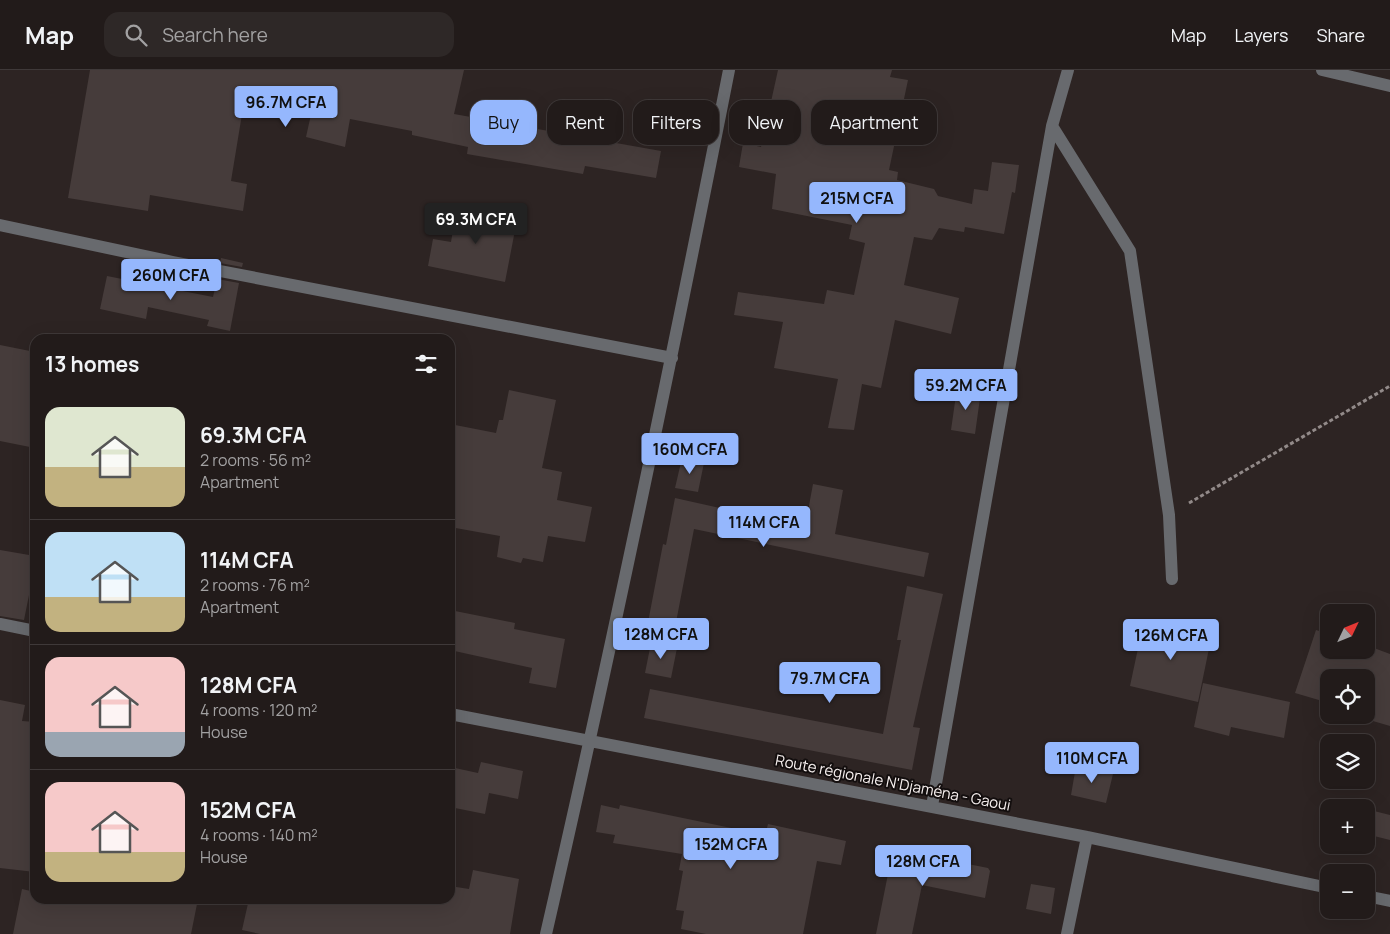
<!DOCTYPE html>
<html lang="en">
<head>
<meta charset="utf-8">
<style>
  :root { --surface:#221b1a; --page:#2e2827; --text:#f1f3f6; --muted:#a2a1a2; --line:#3f3939; --accent:#95b7fd }
  body { margin:0; font-family:Manrope,sans-serif; background:var(--page); color:var(--text); height:100vh; display:flex; flex-direction:column; font-size:19px; white-space:nowrap }
  * { box-sizing:border-box; margin:0 }
  p { font-size:16px; color:var(--muted) }
  .icon { flex:none; width:28px; height:28px; fill:none; stroke:currentColor; stroke-width:2; stroke-linecap:round; stroke-linejoin:round }
  .map { position:relative; flex:1; overflow:hidden }
  .side { position:absolute; left:30px; top:264px; width:425px; height:570px; display:flex; flex-direction:column; background:var(--surface); border-radius:15px; box-shadow:0 5px 20px #0002,0 0 0 1px var(--line) }
  .side>* { flex:none }
  .guide { position:absolute; left:470px; top:30px; width:475px; height:45px; display:flex; gap:10px }
  .needle { width:32px; rotate:47deg }
  .tools { position:absolute; left:1320px; top:534px; display:grid; gap:10px }
  .tools a { display:grid; place-items:center; width:55px; height:55px; border-radius:10px; background:var(--surface); box-shadow:0 5px 20px #0002,0 0 0 1px var(--line); font-size:25px }
  .price { position:absolute; translate:-50% -42px; padding:0 11px; border-radius:5px; background:var(--accent); color:#111; font-size:16px; line-height:32px; filter:drop-shadow(0 1px 2px #0008) }
  .price::after { content:''; position:absolute; left:50%; top:30px; width:15px; height:11px; margin-left:-8px; background:inherit; clip-path:polygon(0 0,100% 0,50% 100%) }
  .price.current { background:#222; color:#fff }
  ul { padding:0; list-style:none }
  li { display:flex; align-items:center; gap:15px; height:125px; padding:0 15px }
  li+li { border-top:1px solid var(--line) }
  li span { display:grid; place-items:center; flex:none; width:140px; height:100px; border-radius:15px; color:#555 }
  li>.icon { margin-inline-start:auto }
  span .icon { width:60px; height:60px; fill:#fffc; stroke-width:1 }
  li b { font-size:21px }
  h2 { display:flex; justify-content:space-between; align-items:center; height:60px; padding:0 15px; font-size:21px }
  .chip { padding:0 18px; border-radius:15px; background:var(--surface); box-shadow:0 5px 20px #0002,0 0 0 1px var(--line); font-size:18px; line-height:45px }
  .chip.current { background:var(--accent); color:#111 }
  header { display:flex; align-items:center; gap:30px; box-sizing:border-box; height:70px; padding:0 25px; background:var(--surface); border-bottom:1px solid var(--line) }
  header strong { font-size:24px }
  nav { display:flex; gap:28px; margin-inline-start:auto; font-size:18px }
  .search { width:350px; height:45px; background:var(--page); display:flex; align-items:center; gap:12px; box-sizing:border-box; padding:0 18px; border-radius:15px; color:var(--muted); font-size:19px }
  .map>svg:first-child { display:block }
</style>
</head>
<body>
<header>
<strong>Map</strong>
<div class="search"><svg class="icon" aria-label="search" viewBox="0 0 24 24"><circle cx="10" cy="10" r="6"/><path d="M15 15l6 6"/></svg>Search here</div>
<nav><a>Map</a><a>Layers</a><a>Share</a></nav>
</header>
<div class="map">
<svg width="1390" height="864" viewBox="0 0 1390 864">
  <rect width="100%" height="100%" fill="#2d2423"/>
  <path fill="#463c3b" d="M90 0H464L454 44 661 81 656 108 585 96 583 104 467 84 468 77 412 65V61L350 49 345 77 306 67 312 40 264 32 262 42 243 38 231 111 247 114 243 141 150 125 148 141 68 128Z
    M778 0H892L890 7 908 10 889 100 898 102 897 110 934 119 938 126 972 134 974 119 988 121 992 92 1019 95 1015 123 1012 122 1004 164 965 157 964 162 939 158 932 170 914 167 904 215 959 228 951 264 895 250 881 318 862 314 854 360 828 358 838 309 774 298 783 252 734 245 738 222 824 234 827 220 854 225 865 173 849 169 852 155 772 139 776 104 739 97 743 73 761 77Z
    M457 136 517 150 505 212 428 196 433 169 451 172Z
    M221 188 243 193 242 197 220 193Z
    M107 206 213 227 217 209 239 213 230 261 207 256 209 250 148 237 146 249 100 239Z
    M0 275 35 282V378L0 371Z
    M957 318 981 321 975 364 951 360Z
    M509 320 556 330 542 398 562 402 557 430 592 437 585 472 548 466 543 492 523 488 521 493 497 487 500 466 450 457V354L496 363 499 350H503Z
    M682 388 704 393 698 422 675 418Z
    M813 414 843 420 835 464 929 483 924 507 694 459 672 573 645 568 663 474 666 475 675 428 805 457Z
    M0 480 35 486V515H31L24 550 0 546Z
    M907 516 943 524 913 657 920 658 912 700 644 648 650 619 883 664 901 570H897Z
    M450 540 515 553 514 559 565 569 556 618 529 613 532 598 450 580Z
    M1144 550 1212 564 1198 632 1130 616Z
    M1316 560 1329 564V580H1366V575L1390 584V656L1366 649V608H1329V633L1295 623Z
    M651 573 677 578 671 608 645 603Z
    M1203 613 1290 632 1284 668 1231 657 1229 666 1194 657Z
    M0 630 25 635 22 651 35 652V802L0 798Z
    M481 692 523 701 518 729 489 723 485 744 450 737 455 698 478 703Z
    M1076 696 1113 704 1106 733 1071 725Z
    M601 735 619 739 620 735 765 765 768 754 846 771 841 795 817 791 803 864H706L681 859 684 841 676 840 683 801 679 800 682 784 613 773 615 765 596 762Z
    M1366 739 1390 745V770L1366 764Z
    M893 779 988 798 990 801 985 828 922 815 912 864H876Z
    M473 800 519 809 510 864H260L242 860 249 829H450V816L469 819Z
    M1031 814 1055 818 1051 844 1026 839Z
    M22 819 35 822V829H66L89 834 90 829H198L191 864H13Z"/>
  <g fill="none" stroke-linecap="round" stroke-linejoin="round">
    <path stroke="#928a89" stroke-width="3" stroke-dasharray="4 2.5" stroke-linecap="butt" d="M1189 433 1390 316"/>
    <path stroke="#686a6e" stroke-width="12" d="M1322 0 1390 16
      M1052 56 1130 181 1169 445 1172 509
      M0 155 173 192 672 288
      M0 554 35 561
      M450 644 1087 767 1329 818
      M932 736 1052 56 1068 0
      M1366 826 1390 831
      M546 864C612 577 672 289 729 0
      M1067 864 1087 767"/>
  </g>
  <g text-anchor="middle" stroke-width="4" stroke-linejoin="round" paint-order="stroke">
    <g font-size="15" fill="#f7f0ef" stroke="#130e0e">
      <text transform="translate(893 713) rotate(11)" y="5">Route régionale N'Djaména - Gaoui</text>
    </g>
  </g>
</svg>
<div class="tools">
<a><svg class="needle" viewBox="-14 -14 28 28"><path d="M0-13l5 13h-10z" fill="#e53935"/><path d="M0 13l5-13h-10z" fill="#a2a1a2"/></svg></a>
<a><svg class="icon" aria-label="locate" viewBox="0 0 24 24"><circle cx="12" cy="12" r="6"/><path d="M12 2v4M12 18v4M2 12h4M18 12h4"/></svg></a>
<a><svg class="icon" aria-label="layers" viewBox="0 0 24 24"><path d="M12 4l9 5-9 5-9-5zM3 14l9 5 9-5"/></svg></a>
<a>+</a>
<a>−</a>
</div>
<b class="price" style="left:286px;top:58px">96.7M CFA</b>
<b class="price" style="left:857px;top:154px">215M CFA</b>
<b class="price current" style="left:476px;top:175px">69.3M CFA</b>
<b class="price" style="left:171px;top:231px">260M CFA</b>
<b class="price" style="left:966px;top:341px">59.2M CFA</b>
<b class="price" style="left:690px;top:405px">160M CFA</b>
<b class="price" style="left:764px;top:478px">114M CFA</b>
<b class="price" style="left:661px;top:590px">128M CFA</b>
<b class="price" style="left:1171px;top:591px">126M CFA</b>
<b class="price" style="left:830px;top:634px">79.7M CFA</b>
<b class="price" style="left:1092px;top:714px">110M CFA</b>
<b class="price" style="left:731px;top:800px">152M CFA</b>
<b class="price" style="left:923px;top:817px">128M CFA</b>
<div class="guide">
<a class="chip current">Buy</a>
<a class="chip">Rent</a>
<a class="chip">Filters</a>
<a class="chip">New</a>
<a class="chip">Apartment</a>
</div>
<section class="side">
<h2>13 homes<svg class="icon" aria-label="filters" viewBox="0 0 24 24"><path d="M4 7h16M4 17h16"/><circle cx="9" cy="7" r="2"/><circle cx="15" cy="17" r="2"/></svg></h2>
<ul>
<li><span style="background:linear-gradient(#dfe7d0 60%,#c2b280 0)"><svg class="icon" aria-label="home" viewBox="0 0 24 24"><path d="M3 11l9-7 9 7M6 9v11h12V9"/></svg></span><div><b>69.3M CFA</b><p>2 rooms · 56 m²</p><p>Apartment</p></div></li>
<li><span style="background:linear-gradient(#bfe0f5 65%,#c2b280 0)"><svg class="icon" aria-label="home" viewBox="0 0 24 24"><path d="M3 11l9-7 9 7M6 9v11h12V9"/></svg></span><div><b>114M CFA</b><p>2 rooms · 76 m²</p><p>Apartment</p></div></li>
<li><span style="background:linear-gradient(#f6c9c9 75%,#9aa5b1 0)"><svg class="icon" aria-label="home" viewBox="0 0 24 24"><path d="M3 11l9-7 9 7M6 9v11h12V9"/></svg></span><div><b>128M CFA</b><p>4 rooms · 120 m²</p><p>House</p></div></li>
<li><span style="background:linear-gradient(#f6c9c9 70%,#c2b280 0)"><svg class="icon" aria-label="home" viewBox="0 0 24 24"><path d="M3 11l9-7 9 7M6 9v11h12V9"/></svg></span><div><b>152M CFA</b><p>4 rooms · 140 m²</p><p>House</p></div></li>
</ul>
</section>
</div>
</body>
</html>
